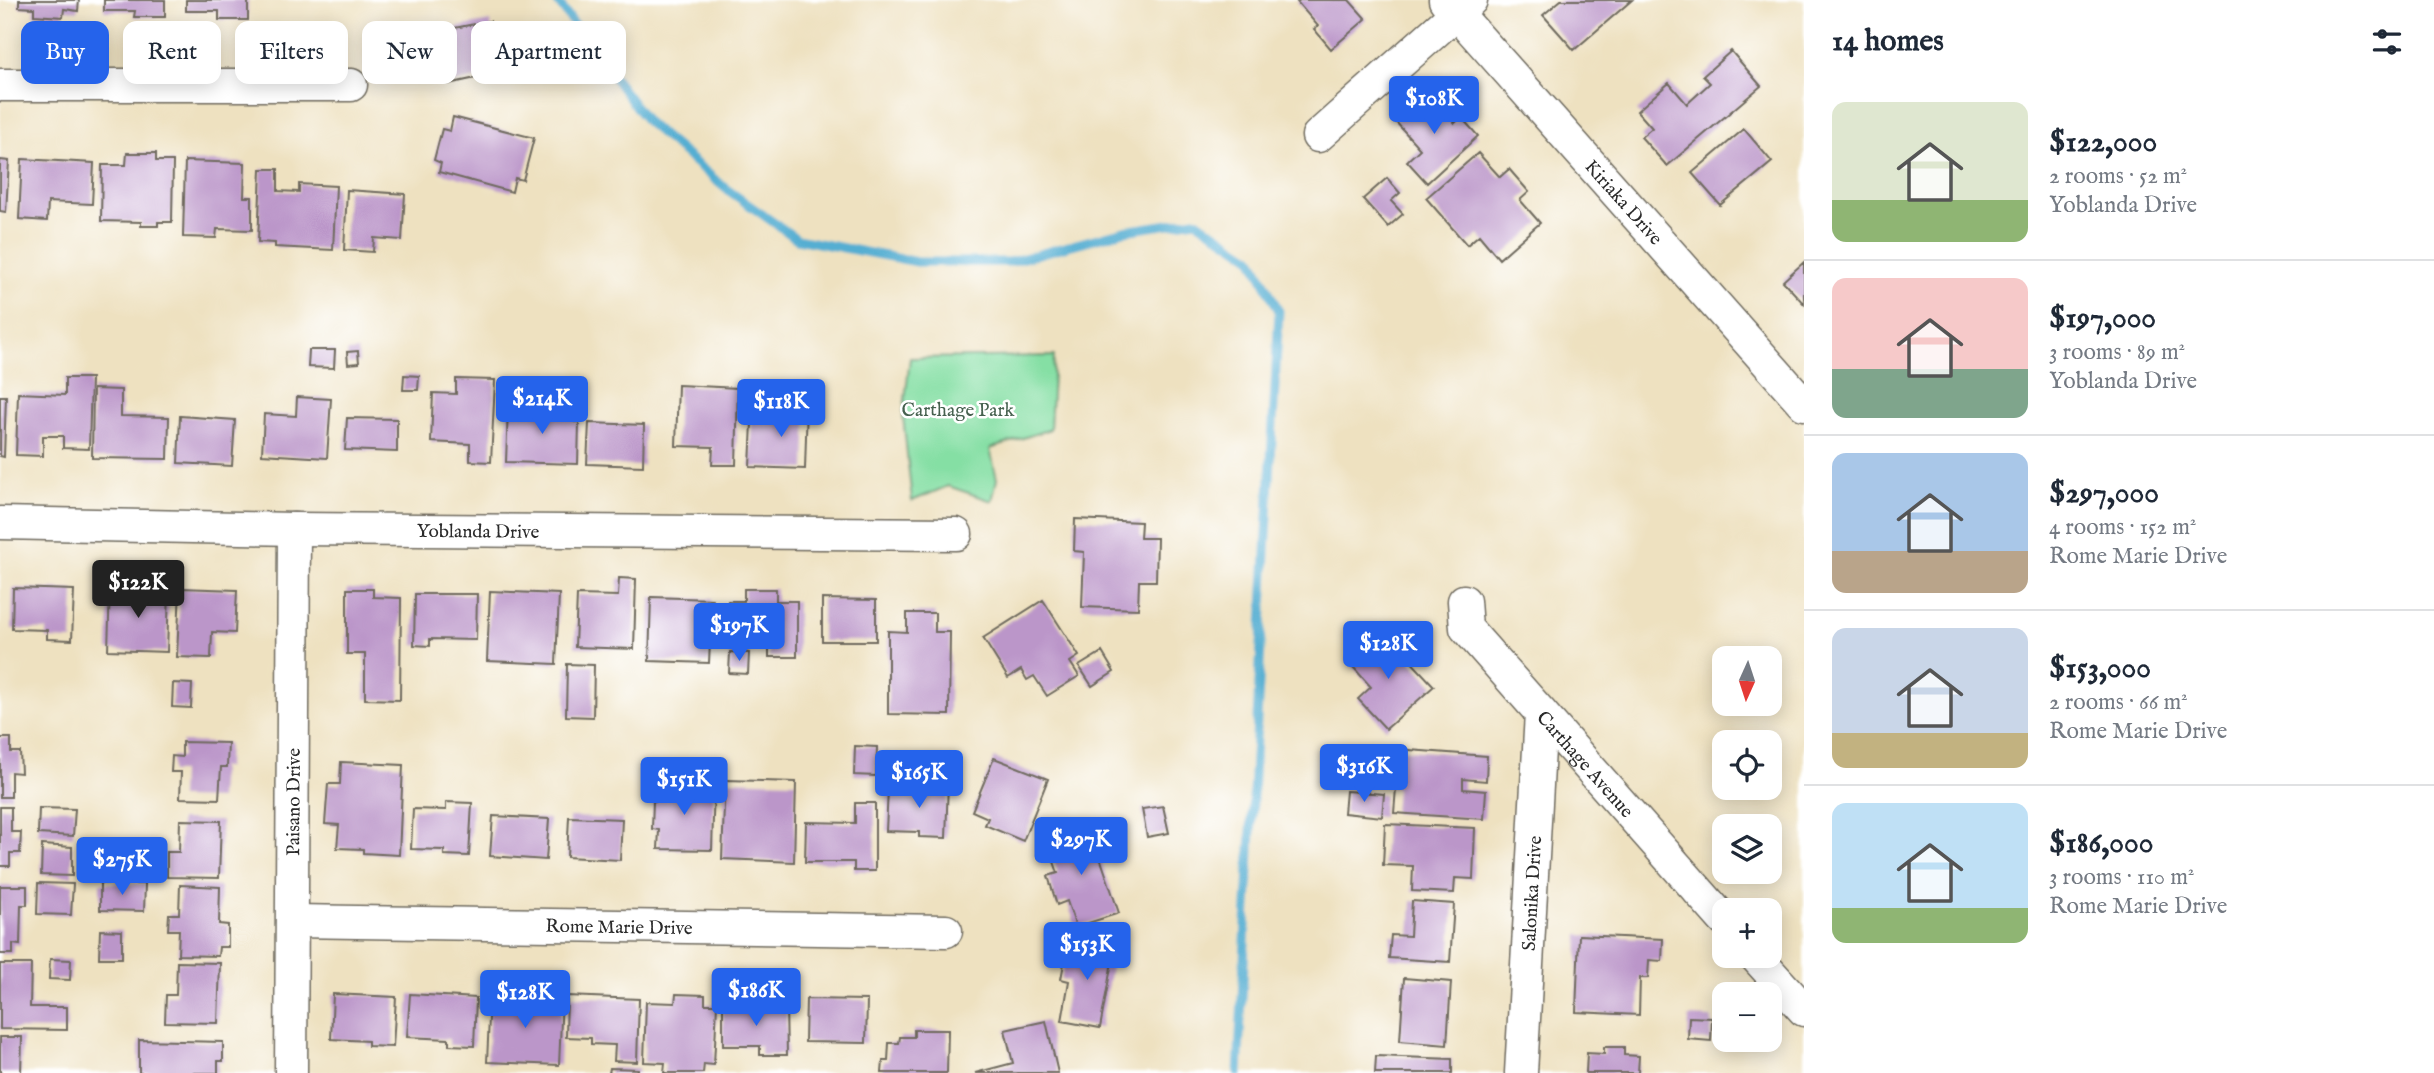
<!DOCTYPE html>
<html lang="en">
<head>
<meta charset="utf-8">
<style>
  :root { --surface:#fff; --page:#f2f2f3; --text:#1f2937; --muted:#747a83; --line:#e0e1e3; --accent:#2563eb }
  body { margin:0; font-family:"IM FELL English",serif; background:var(--page); color:var(--text); height:100vh; display:flex; flex-direction:column; font-size:26px; white-space:nowrap }
  * { box-sizing:border-box; margin:0 }
  p { font-size:23px; color:var(--muted) }
  .icon { flex:none; width:38px; height:38px; fill:none; stroke:currentColor; stroke-width:2; stroke-linecap:round; stroke-linejoin:round }
  .map { position:relative; flex:1; overflow:hidden }
  .side { display:flex; flex-direction:column; background:var(--surface); width:630px }
  .side>* { flex:none }
  .banner { position:absolute; left:21px; top:21px; width:665px; height:63px; display:flex; gap:14px }
  .needle { width:46px; rotate:183deg }
  .fabs { position:absolute; left:1712px; top:646px; display:grid; gap:14px }
  .fabs a { display:grid; place-items:center; width:70px; height:70px; border-radius:14px; background:var(--surface); box-shadow:0 4px 18px #0003; font-size:35px }
  .price { position:absolute; translate:-50% -60px; padding:0 16px; border-radius:7px; background:var(--accent); color:#fff; font-size:23px; line-height:46px; filter:drop-shadow(0 2px 4px #0008) }
  .price::after { content:''; position:absolute; left:50%; top:42px; width:21px; height:16px; margin-left:-10px; background:inherit; clip-path:polygon(0 0,100% 0,50% 100%) }
  .price.active { background:#222; color:#fff }
  ul { padding:0; list-style:none }
  li { display:flex; align-items:center; gap:21px; height:175px; padding:0 28px }
  li+li { border-top:2px solid var(--line) }
  li span { display:grid; place-items:center; flex:none; width:196px; height:140px; border-radius:14px; color:#555 }
  li>.icon { margin-inline-start:auto }
  span .icon { width:84px; height:84px; fill:#fffc; stroke-width:1 }
  li b { font-size:30px }
  h2 { display:flex; justify-content:space-between; align-items:center; height:84px; padding:0 28px; font-size:30px }
  .chip { padding:0 24px; border-radius:14px; background:var(--surface); box-shadow:0 4px 18px #0003; font-size:24px; line-height:63px }
  .chip.active { background:var(--accent); color:#fff }
  main { display:flex; flex:1; min-height:0 }
  .map>svg:first-child { display:block }
</style>
</head>
<body>
<main>
<div class="map">
<svg width="1804" height="1073" viewBox="0 0 1804 1073">
  <rect width="100%" height="100%" fill="#fff"/>
  <filter id="ink" filterUnits="userSpaceOnUse"><feTurbulence type="fractalNoise" baseFrequency=".0143" numOctaves="2"/><feDisplacementMap in="SourceGraphic" scale="14" xChannelSelector="R" yChannelSelector="G"/><feConvolveMatrix kernelMatrix="1 2 1 2 8 2 1 2 1" color-interpolation-filters="sRGB"/></filter>
  <filter id="wash" filterUnits="userSpaceOnUse"><feTurbulence type="fractalNoise" baseFrequency=".00686" numOctaves="4" result="noise"/><feDisplacementMap in="SourceGraphic" scale="28" xChannelSelector="R" yChannelSelector="G"/><feGaussianBlur stdDeviation="1.57" result="paint"/><feColorMatrix in="noise" values="0 0 0 0 0 0 0 0 0 0 0 0 0 0 0 0 0 1.4 0 .05"/><feComposite in="paint" operator="in"/></filter>
  <g filter="url(#wash)">
    <rect width="100%" height="100%" fill="#eee1c0"/>
    <path fill="#85dfa4" stroke="#588568" stroke-width="2" d="M1054 356 1050 429 990 449 997 479 992 501 948 486 912 501 903 416 910 358Z"/>
    <g fill="none" stroke-linecap="round" stroke-linejoin="round">
      <path stroke="#54aed2" stroke-width="9" d="M556 0 647 122 725 188 797 239 917 262H1009L1124 231 1195 220 1252 258 1279 311 1238 1073"/>
    </g>
    <g id="blocks">
      <path fill="#bb96c9" d="M19 0H79L78 11 64 9 63 17 34 15V8L19 7Z
        M104 0H165V17H134L135 11H104Z
        M186 0H248V20H219V11H186Z
        M1300 0H1349L1366 19 1331 49 1314 29 1318 26 1297 2Z
        M1561 0H1632L1574 50 1543 15Z
        M490 21 495 47 485 49 490 75 448 84 445 71 437 73 429 33Z
        M1731 51 1761 86 1667 166 1641 137 1652 128 1637 111 1669 83 1687 104 1710 83 1703 76Z
        M1427 92 1455 123 1461 117 1478 136 1427 183 1407 161 1420 149 1395 121Z
        M453 117 534 138 523 180 515 178 512 192 439 172 441 163 434 160 442 129 450 131Z
        M1744 129 1772 162 1720 205 1692 173Z
        M127 153H156V161H173L172 222H158V226H141V222L101 221 102 165H126Z
        M1478 153 1500 177 1509 169 1529 192 1520 200 1540 223 1499 259 1479 235 1467 245 1426 198Z
        M22 159 94 163 92 204 48 202 47 221 19 219Z
        M0 160 9 161 6 212 0 211Z
        M185 161 245 163 244 197H252V230L217 229 216 238 183 237Z
        M261 169H278V191L299 192V184L336 186 333 250 275 247V243L258 242Z
        M1387 178 1400 193 1391 201 1403 214 1388 227 1363 199Z
        M347 190 405 194 402 240 374 238 373 252 344 250Z
        M1804 262V304L1783 281Z
        M309 350H335L334 368 308 367Z
        M358 351 359 363 348 364 347 352Z
        M404 375 419 376 418 390H403Z
        M65 378H91L89 449 63 448V436H43V456L16 455 18 393 65 395Z
        M456 379 495 380 491 462 470 461V444L431 442 433 393 456 394Z
        M678 385 738 388 736 465H712L713 447 676 446Z
        M93 389 121 390V416L169 417 168 459 92 458Z
        M0 396H6L4 457 0 456Z
        M297 397 331 399 327 458 262 454 264 414 296 416Z
        M778 403 807 404 805 469 750 467 752 422 778 423Z
        M508 407 576 409 575 422H579L578 464 506 462Z
        M180 416 235 420 232 466 178 463Z
        M347 418 397 419V452L345 450Z
        M589 423 644 425 643 466 587 464Z
        M1075 519 1141 522 1140 538H1157L1156 581H1139L1138 609 1082 607 1084 552 1074 551Z
        M619 578 636 579 634 649 575 647 577 595 618 596Z
        M110 587 169 590 167 652 108 650Z
        M13 588 74 590 72 640 47 639V630L12 629Z
        M180 588 237 590 235 633 212 632 211 658 177 657Z
        M347 589H373V597L401 598 400 700 365 699V654H347Z
        M744 589H776V601H797V657H769V640L747 639V645H728V601H744Z
        M490 591 559 594 556 664 487 661Z
        M415 594H477L476 640 430 639V646L414 645Z
        M651 597 712 599 709 663 649 661Z
        M822 599 876 600V641H822Z
        M1043 600 1079 656 1070 662 1079 676 1047 696 1034 676 1027 680 1021 670 1008 678 983 638Z
        M907 613H935V632H950L949 715 888 714V631L907 632Z
        M1374 633 1401 662 1407 657 1434 686 1386 729 1358 699 1371 687 1346 659Z
        M730 652 749 653 748 674 729 673Z
        M1102 652 1114 672 1092 686 1079 666Z
        M567 664 594 665 593 717 566 716Z
        M173 683 192 684 191 708 172 707Z
        M0 738H11V752H20L21 773 11 772V797H0Z
        M182 742 228 743 227 767H221L219 799 180 798 181 772H171L172 756 182 757Z
        M855 746 877 747 876 776 854 775Z
        M1396 749 1487 756 1486 781 1463 779V789L1486 791 1484 819 1394 813 1396 788 1385 787 1386 771H1395Z
        M994 758 1048 779 1023 841 985 825 988 818 972 811Z
        M341 762 403 765 399 855 363 853V849L337 848 339 825 325 824 328 784H340Z
        M725 780 796 782 794 862 722 859Z
        M923 782H948L946 838 919 837V832L886 831 888 789 923 790Z
        M660 783 714 785 712 850 658 849 659 830 652 829 653 801H659Z
        M1346 791 1384 794 1382 817 1344 813Z
        M446 802 472 803 469 856 444 855V850L411 849 413 809 446 810Z
        M855 803H875V871H854V862H805L806 822 855 823Z
        M1163 806 1169 833 1147 837 1142 809Z
        M0 807H11V832H21L20 853H10V866H0Z
        M39 808 75 809 73 836 38 834Z
        M493 816 549 819 546 860 490 856Z
        M569 817 622 819 620 860 567 857Z
        M180 820 221 821 219 878 167 877V852H179Z
        M1385 824 1475 828 1473 879 1455 878 1454 893 1412 891 1413 866 1383 865Z
        M1089 825 1119 913 1076 927 1067 901 1057 905 1048 876 1058 873 1046 839Z
        M42 845 72 847V876L41 875Z
        M38 883 73 884 71 915 37 914Z
        M100 883 145 884 144 911 100 910Z
        M180 885 220 887 219 924 228 925V947H219L218 956 178 955 179 930H168L169 914H179Z
        M0 886H27V905H21L20 945 13 944V954H0Z
        M1412 901 1454 904 1450 962 1389 958 1391 935 1410 936Z
        M100 930 122 931V958H99Z
        M1579 935 1663 939 1662 961 1649 960 1648 978H1640L1639 1015 1576 1012Z
        M1077 938 1115 945 1100 1028 1062 1021 1069 981 1061 979 1066 953 1074 954Z
        M50 959 71 960 70 980 49 979Z
        M177 962 220 963 218 1023 165 1022 166 995H176Z
        M0 964H31L30 1007H67V1030L0 1029Z
        M1404 978 1451 982 1447 1045 1400 1041Z
        M333 994 396 997 393 1047 368 1046V1041L331 1039Z
        M410 994 476 998 474 1046 449 1045V1039L407 1037Z
        M676 994 705 995V1004H717L714 1065 704 1064 703 1073H664L665 1063 644 1062 646 1002 675 1003Z
        M490 996 562 998 559 1065 487 1062Z
        M567 996 639 999 637 1062 614 1061 615 1045 591 1044V1038L566 1037Z
        M806 999 867 1000 866 1043 805 1042Z
        M786 1005 787 1055H760V1046H723V1006Z
        M1689 1017 1712 1018 1711 1041 1688 1039Z
        M1046 1021 1058 1073H975L1013 1063 1005 1030Z
        M914 1030H948L947 1073H882L883 1061H888L889 1043H899L900 1037H914Z
        M0 1037H22L21 1073H0Z
        M139 1040 223 1042V1061H218V1073H139Z
        M1604 1047H1624V1055L1639 1056 1638 1073H1586L1587 1053 1604 1054Z
        M1376 1056 1452 1059V1073H1375Z
        M610 1068 638 1069V1073H609Z"/>
    </g>
  </g>
  <g filter="url(#ink)">
    <use href="#blocks" fill-opacity="0" stroke="#6f6b5f" stroke-width="2"/>
    <g fill="none" stroke-linecap="round" stroke-linejoin="round">
      <defs>
        <g id="minor">
          <path id="s1" d="M1445 0 1804 404"/>
          <path d="M0 85H351"/>
          <path d="M1318 136 1471 0"/>
          <path id="s2" d="M0 523 294 529 956 534"/>
          <path id="s3" d="M1464 601 1466 628 1724 920"/>
          <path id="s4" d="M293 921 946 931"/>
          <path d="M1755 956 1804 1010"/>
          <path id="s5" d="M291 1073 294 529"/>
          <path id="s6" d="M1521 1073 1541 713"/>
        </g>
      </defs>
      <use href="#minor" stroke="#6f6b5f" stroke-width="35"/>
      <use href="#minor" stroke="#fff" stroke-width="32"/>
    </g>
  </g>
  <g text-anchor="middle" stroke-width="5" stroke-linejoin="round" paint-order="stroke">
    <g font-size="19" fill="#2b2b2b" stroke="#fff">
      <text dy="7" stroke="none"><textPath href="#s1" startOffset="270">Kiriaka Drive</textPath></text>
      <text dy="7" stroke="none"><textPath href="#s2" startOffset="478">Yoblanda Drive</textPath></text>
      <text dy="7" stroke="none"><textPath href="#s3" startOffset="208">Carthage Avenue</textPath></text>
      <text dy="7" stroke="none"><textPath href="#s5" startOffset="271">Paisano Drive</textPath></text>
      <text dy="7" stroke="none"><textPath href="#s6" startOffset="180">Salonika Drive</textPath></text>
      <text dy="7" stroke="none"><textPath href="#s4" startOffset="326">Rome Marie Drive</textPath></text>
    </g>
    <g font-size="19" fill="#46614f" stroke="#fff">
      <text x="958" y="416">Carthage Park</text>
    </g>
  </g>
</svg>
<div class="fabs">
<a><svg class="needle" viewBox="-14 -14 28 28"><path d="M0-13l5 13h-10z" fill="#e53935"/><path d="M0 13l5-13h-10z" fill="#747a83"/></svg></a>
<a><svg class="icon" aria-label="locate" viewBox="0 0 24 24"><circle cx="12" cy="12" r="6"/><path d="M12 2v4M12 18v4M2 12h4M18 12h4"/></svg></a>
<a><svg class="icon" aria-label="layers" viewBox="0 0 24 24"><path d="M12 4l9 5-9 5-9-5zM3 14l9 5 9-5"/></svg></a>
<a>+</a>
<a>−</a>
</div>
<b class="price" style="left:1434px;top:136px">$108K</b>
<b class="price" style="left:542px;top:436px">$214K</b>
<b class="price" style="left:781px;top:439px">$118K</b>
<b class="price active" style="left:138px;top:620px">$122K</b>
<b class="price" style="left:739px;top:663px">$197K</b>
<b class="price" style="left:1388px;top:681px">$128K</b>
<b class="price" style="left:1364px;top:804px">$316K</b>
<b class="price" style="left:919px;top:810px">$165K</b>
<b class="price" style="left:684px;top:817px">$151K</b>
<b class="price" style="left:1081px;top:877px">$297K</b>
<b class="price" style="left:122px;top:897px">$275K</b>
<b class="price" style="left:1087px;top:982px">$153K</b>
<b class="price" style="left:756px;top:1028px">$186K</b>
<b class="price" style="left:525px;top:1030px">$128K</b>
<div class="banner">
<a class="chip active">Buy</a>
<a class="chip">Rent</a>
<a class="chip">Filters</a>
<a class="chip">New</a>
<a class="chip">Apartment</a>
</div>
</div>
<section class="side">
<h2>14 homes<svg class="icon" aria-label="filters" viewBox="0 0 24 24"><path d="M4 7h16M4 17h16"/><circle cx="9" cy="7" r="2"/><circle cx="15" cy="17" r="2"/></svg></h2>
<ul>
<li><span style="background:linear-gradient(#dfe7d0 70%,#8fb573 0)"><svg class="icon" aria-label="home" viewBox="0 0 24 24"><path d="M3 11l9-7 9 7M6 9v11h12V9"/></svg></span><div><b>$122,000</b><p>2 rooms · 52 m²</p><p>Yoblanda Drive</p></div></li>
<li><span style="background:linear-gradient(#f6c9c9 65%,#7fa58c 0)"><svg class="icon" aria-label="home" viewBox="0 0 24 24"><path d="M3 11l9-7 9 7M6 9v11h12V9"/></svg></span><div><b>$197,000</b><p>3 rooms · 89 m²</p><p>Yoblanda Drive</p></div></li>
<li><span style="background:linear-gradient(#a9c7e8 70%,#b9a48a 0)"><svg class="icon" aria-label="home" viewBox="0 0 24 24"><path d="M3 11l9-7 9 7M6 9v11h12V9"/></svg></span><div><b>$297,000</b><p>4 rooms · 152 m²</p><p>Rome Marie Drive</p></div></li>
<li><span style="background:linear-gradient(#c9d6e8 75%,#c2b280 0)"><svg class="icon" aria-label="home" viewBox="0 0 24 24"><path d="M3 11l9-7 9 7M6 9v11h12V9"/></svg></span><div><b>$153,000</b><p>2 rooms · 66 m²</p><p>Rome Marie Drive</p></div></li>
<li><span style="background:linear-gradient(#bfe0f5 75%,#8fb573 0)"><svg class="icon" aria-label="home" viewBox="0 0 24 24"><path d="M3 11l9-7 9 7M6 9v11h12V9"/></svg></span><div><b>$186,000</b><p>3 rooms · 110 m²</p><p>Rome Marie Drive</p></div></li>
</ul>
</section>
</main>
</body>
</html>
